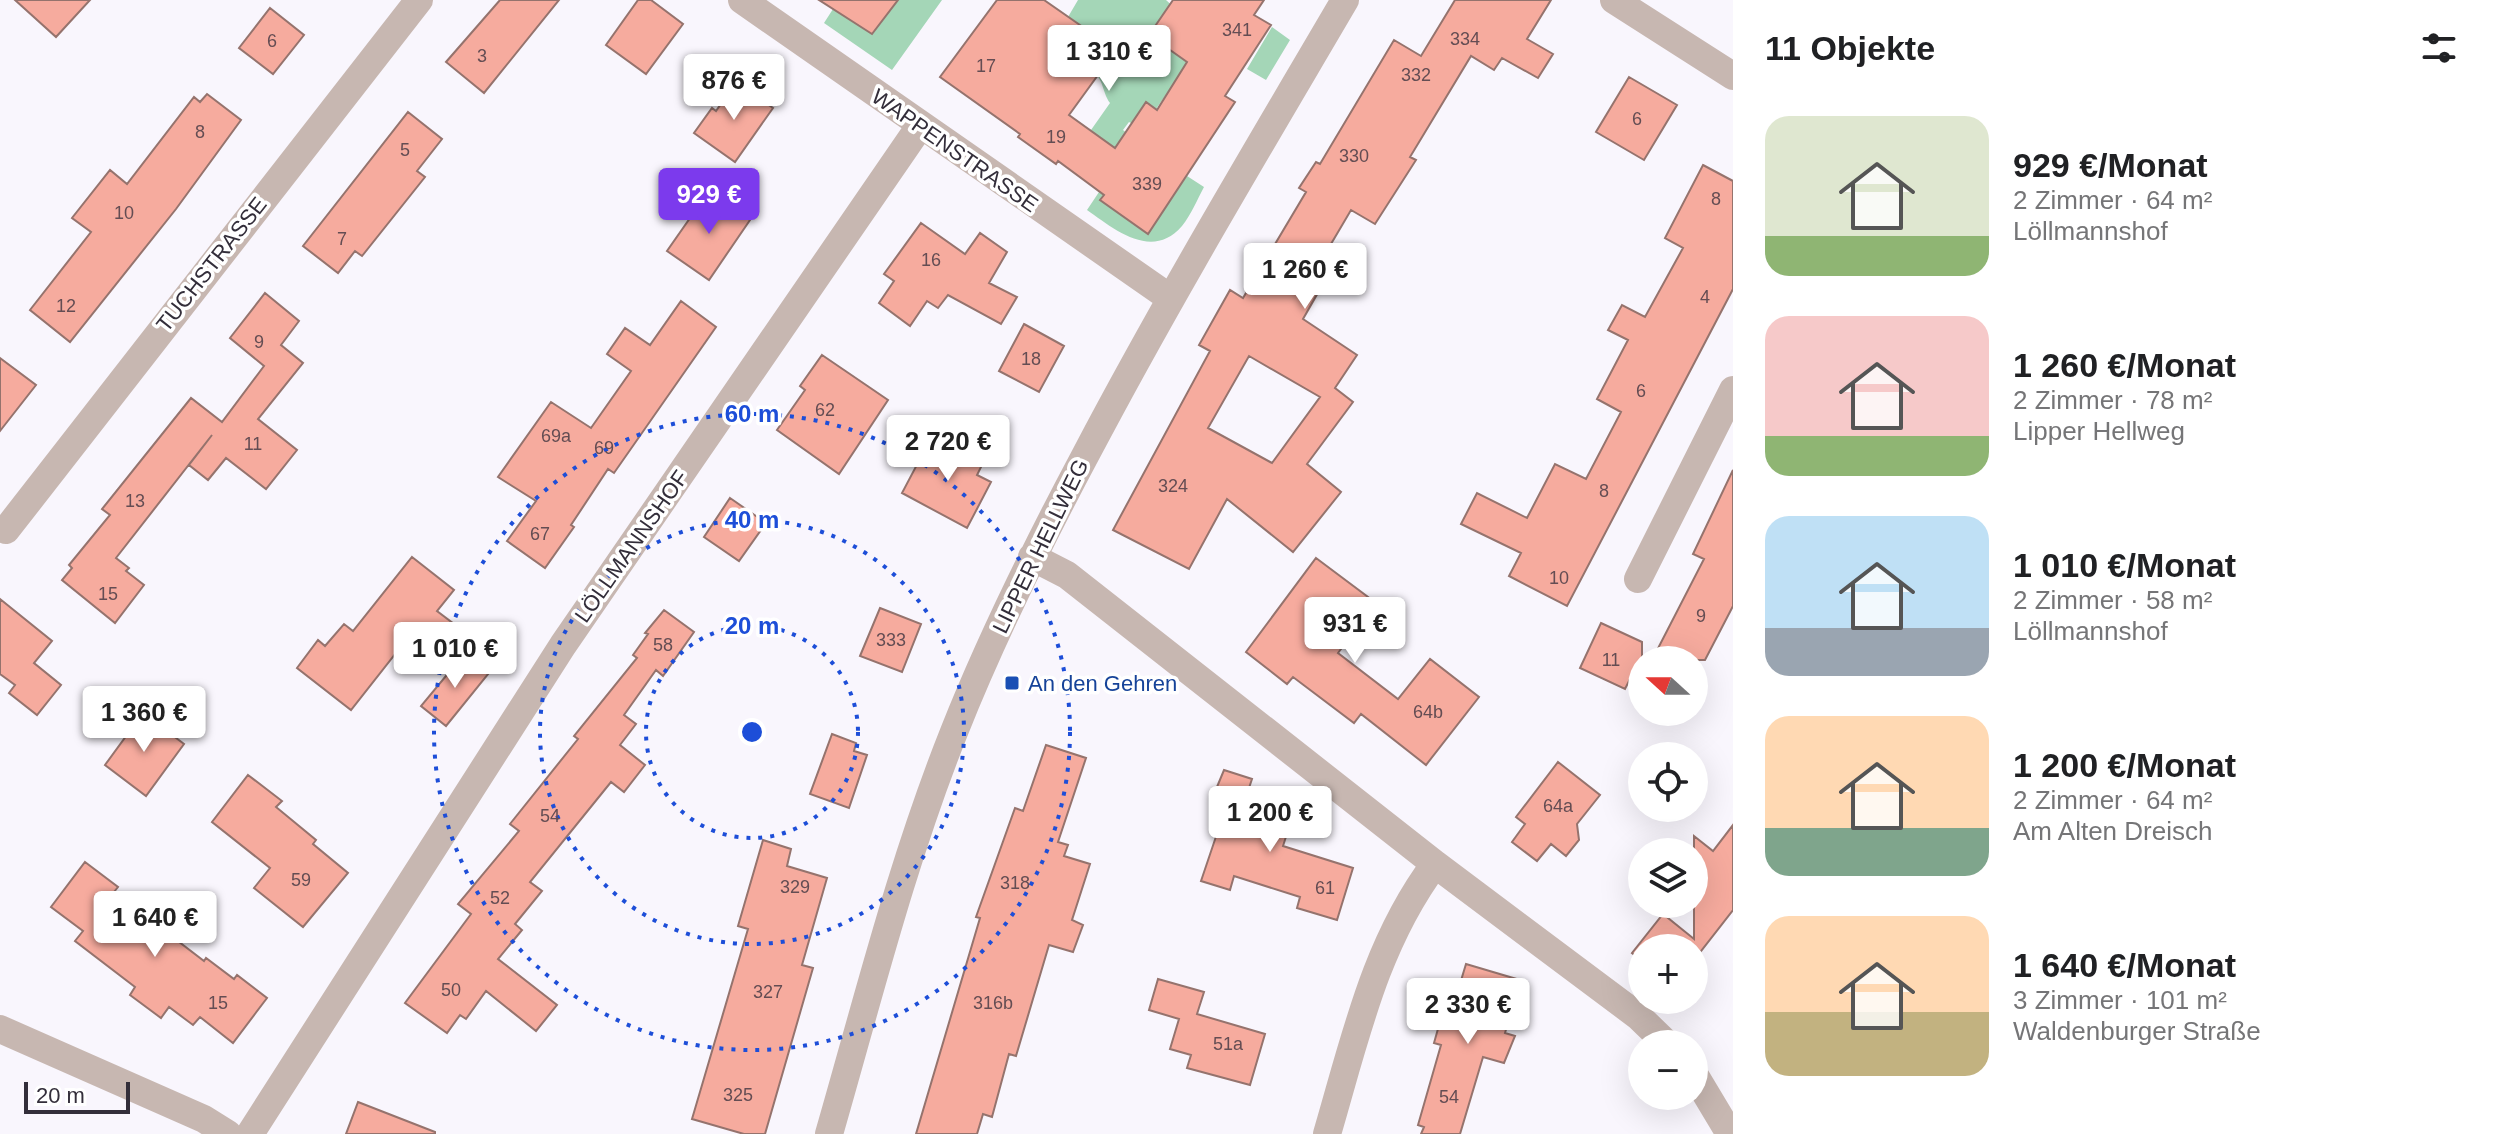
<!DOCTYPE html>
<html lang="de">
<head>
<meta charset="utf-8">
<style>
  :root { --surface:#fff; --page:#f2f2f2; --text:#202124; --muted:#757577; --accent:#7c3aed }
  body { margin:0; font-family:Helvetica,sans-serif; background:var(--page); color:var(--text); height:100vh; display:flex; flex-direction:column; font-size:30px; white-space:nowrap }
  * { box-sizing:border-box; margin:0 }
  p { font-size:26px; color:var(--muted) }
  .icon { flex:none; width:44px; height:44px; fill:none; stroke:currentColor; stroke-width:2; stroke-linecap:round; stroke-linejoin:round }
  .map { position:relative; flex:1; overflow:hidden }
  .sheet { display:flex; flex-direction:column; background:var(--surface); width:760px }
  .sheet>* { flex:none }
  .needle { width:52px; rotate:291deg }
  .buttons { position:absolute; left:1628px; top:646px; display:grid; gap:16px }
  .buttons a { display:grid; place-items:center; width:80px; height:80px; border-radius:50%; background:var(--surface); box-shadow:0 8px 32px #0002; font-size:40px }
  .scale { position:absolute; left:24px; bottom:20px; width:106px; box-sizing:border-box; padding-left:8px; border:4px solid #332e3a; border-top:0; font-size:22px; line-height:28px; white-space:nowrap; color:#332e3a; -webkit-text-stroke:6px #fff; paint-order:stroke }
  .price { position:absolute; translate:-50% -68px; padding:0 18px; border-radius:8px; background:#fff; color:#222; font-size:26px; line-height:52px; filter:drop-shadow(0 2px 4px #0008) }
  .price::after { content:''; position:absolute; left:50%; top:48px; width:24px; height:18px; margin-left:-12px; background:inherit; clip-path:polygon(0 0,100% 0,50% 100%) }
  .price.active { background:var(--accent); color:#fff }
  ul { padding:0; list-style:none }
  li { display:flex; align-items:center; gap:24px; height:200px; padding:0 32px }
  li span { display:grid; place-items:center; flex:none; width:224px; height:160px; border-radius:24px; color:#555 }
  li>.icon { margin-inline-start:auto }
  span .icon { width:96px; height:96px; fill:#fffc; stroke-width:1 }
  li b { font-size:34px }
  h2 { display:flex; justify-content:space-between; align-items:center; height:96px; padding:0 32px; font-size:34px }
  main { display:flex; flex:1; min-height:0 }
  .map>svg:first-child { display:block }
</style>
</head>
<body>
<main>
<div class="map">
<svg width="1733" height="1134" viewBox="0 0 1733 1134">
  <rect width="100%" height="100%" fill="#f9f6fd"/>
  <path fill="#a4d6b7" d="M898 0H942L892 70 824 23 833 9 872 34Z
    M1078 0H1166L1177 10 1194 67 1170 89 1142 129 1129 122 1123 130 1139 143 1100 200 1148 233 1187 176 1204 187C1197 200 1191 215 1182 226 1152 261 1114 229 1087 210L1101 189 1096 135 1091 130 1110 103C1102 92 1104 79 1092 71L1068 17Z
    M1272 27 1290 40 1266 80 1247 69Z"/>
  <path fill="#f6ab9e" stroke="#95736d" stroke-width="2" fill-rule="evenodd" d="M15 0H90L56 37Z
    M500 0H559L484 93 446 62Z
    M638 0H651L683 24 646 74 606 45Z
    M819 0H898L872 34Z
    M997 0H1044L1110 46 1092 71 1098 75 1069 115 1115 148 1146 102 1157 110 1187 62 1149 35 1173 0H1264L1254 15 1271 25 1225 96 1235 102 1148 234 1100 200 1104 195 1058 161 1056 164 1018 137 1020 134 940 77Z
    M1455 0H1551L1527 39 1553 54 1538 78 1502 58 1494 70 1471 56 1410 157 1416 160 1375 224 1351 210 1331 244 1337 271 1330 283 1323 284 1303 319 1357 355 1335 388 1353 402 1307 464 1341 492 1293 552 1227 499 1189 569 1113 530 1210 351 1199 345 1230 290 1243 298 1306 192 1299 188 1316 162 1320 164 1394 40 1421 56ZM1249 356 1320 397 1272 463 1208 428Z
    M270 8 304 35 273 74 239 48Z
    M1629 77 1677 105 1644 160 1596 132Z
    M736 82 773 108 735 162 694 133 712 108 716 111Z
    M207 94 241 120 176 209 70 342 30 310 91 232 72 218 110 170 127 184 194 97 200 102Z
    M408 112 442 139 417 171 425 177 362 256 355 251 338 273 303 246Z
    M1703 165 1733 181V289L1567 606 1509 576 1521 553 1461 524 1477 493 1527 518 1555 464 1586 479 1621 412 1597 399 1628 340 1608 330 1622 305 1645 317 1683 248 1665 238Z
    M709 191 750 220 709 280 667 251Z
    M921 223 965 254 980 233 1007 252 989 283 1017 297 1001 324 948 295 938 308 927 301 910 326 879 303 894 281 884 274Z
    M265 293 299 321 281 345 303 363 258 419 297 450 266 489 226 458 208 480 189 465 212 435 116 558 129 568 126 571 144 585 115 623 62 580 72 568 69 565 110 515 102 509 191 398 222 422 264 366 230 338Z
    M681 301 716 327 614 473 608 469 571 525 574 527 545 568 507 541 536 501 498 477 551 402 591 428 631 371 607 354 625 328 650 345Z
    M1024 324 1064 346 1039 392 999 371Z
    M822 355 888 400 839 474 777 430 805 390 800 386Z
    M0 358 36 385 0 431Z
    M931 438 982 465 977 475 991 482 967 528 902 493Z
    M1733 470V606L1705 660H1652L1704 559 1693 554Z
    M730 498 766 523 739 561 704 537Z
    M412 557 454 590 437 611 454 624 433 651 411 634 351 710 297 668 318 640 325 646 344 624 353 631Z
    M1316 558 1376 603 1338 653 1398 699 1430 659 1479 697 1426 765 1361 714 1354 723 1293 677 1287 684 1246 652Z
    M0 599 52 641 34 663 61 685 37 715 9 693 15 685 0 674Z
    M880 608 921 624 902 672 860 656Z
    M664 610 694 632 663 676 656 670 624 715 636 724 620 745 645 765 624 792 611 782 530 882 542 891 515 924 522 930 498 959 557 1005 536 1031 486 991 466 1019 460 1015 447 1033 405 1003 471 914 458 904 519 831 510 824 578 739 574 736 637 658 633 655 648 634 645 633Z
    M1601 623 1642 642V684L1630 679 1625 689 1580 668Z
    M465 653 489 673 446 726 421 706Z
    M143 713 184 744 146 796 105 765Z
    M832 734 856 743 854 751 867 755 849 808 810 794Z
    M1046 745 1086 758 1058 842 1068 845 1064 856 1090 864 1072 920 1083 925 1073 952 1049 945 1016 1056 1009 1054 992 1117 983 1114 977 1134H916L980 918 976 917 1015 808 1023 811Z
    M1558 762 1600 795 1577 824 1579 840 1566 856 1551 844 1537 861 1512 842 1525 824 1516 817Z
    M1224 770 1252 779 1244 803 1292 818 1283 846 1353 868 1337 920 1297 908 1300 897 1234 876 1230 890 1201 881 1227 804 1212 799Z
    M248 775 282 801 276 807 316 840 313 844 348 873 303 927 254 888 270 868 212 822Z
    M1733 825V910L1694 960V948H1642V961L1632 953 1663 914 1694 939V836L1713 851Z
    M763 840 791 849 787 866 827 878 802 965 813 968 765 1134H744L692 1119 748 929 738 926Z
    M85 862 118 887 114 892 204 961 206 958 234 979 237 975 267 998 233 1043 200 1017 193 1025 169 1007 161 1018 130 995 135 987 75 941 83 931 51 907Z
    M1466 964 1520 980 1505 1033 1515 1036 1504 1063 1483 1057 1460 1134H1421L1424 1127 1418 1125 1441 1045 1434 1043 1445 1004 1453 1007Z
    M1158 979 1204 992 1197 1014 1265 1034 1250 1085 1187 1068 1191 1055 1170 1049 1179 1019 1149 1010Z
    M358 1102 435 1132V1134H346Z"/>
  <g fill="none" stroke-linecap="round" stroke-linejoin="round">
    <path stroke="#c7b7b1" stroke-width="28" d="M742 0 1170 298
      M1614 0 1733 76
      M6 530 419 0
      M1032 557 1067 575 1435 864 1638 1016 1667 1044
      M1638 579 1733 390
      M0 1029 204 1119 228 1134
      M1694 1074 1730 1134
      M250 1134 563 645 920 126
      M829 1134C868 999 902 862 954 732 992 636 1038 544 1086 454 1167 300 1257 150 1345 0
      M1327 1134C1355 1039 1375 944 1435 864"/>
  </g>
  <g fill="none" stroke="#1d4ed8" stroke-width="4" stroke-dasharray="4 8">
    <circle cx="752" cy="732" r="106"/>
    <circle cx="752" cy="732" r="212"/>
    <circle cx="752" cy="732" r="318"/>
  </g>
  <rect fill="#1a4fb4" stroke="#fff" stroke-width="3" x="1004" y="675" width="16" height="16" rx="4"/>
  <g text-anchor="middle" stroke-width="7" stroke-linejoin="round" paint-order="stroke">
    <g font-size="18" fill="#644d53">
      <text x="1237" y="36">341</text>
      <text x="1465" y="45">334</text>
      <text x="272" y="47">6</text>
      <text x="482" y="62">3</text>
      <text x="986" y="72">17</text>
      <text x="1416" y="81">332</text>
      <text x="1637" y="125">6</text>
      <text x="200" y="138">8</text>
      <text x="1056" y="143">19</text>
      <text x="405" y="156">5</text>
      <text x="1354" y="162">330</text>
      <text x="1147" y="190">339</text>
      <text x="1716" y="205">8</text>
      <text x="124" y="219">10</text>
      <text x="342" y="245">7</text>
      <text x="931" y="266">16</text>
      <text x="1705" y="303">4</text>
      <text x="66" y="312">12</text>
      <text x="259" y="348">9</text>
      <text x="1031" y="365">18</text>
      <text x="1641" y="397">6</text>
      <text x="825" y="416">62</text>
      <text x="556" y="442">69a</text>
      <text x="253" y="450">11</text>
      <text x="604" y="454">69</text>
      <text x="1173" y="492">324</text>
      <text x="1604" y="497">8</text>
      <text x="135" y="507">13</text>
      <text x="540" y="540">67</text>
      <text x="1559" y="584">10</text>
      <text x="108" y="600">15</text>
      <text x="1701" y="622">9</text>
      <text x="891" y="646">333</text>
      <text x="663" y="651">58</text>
      <text x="1611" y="666">11</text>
      <text x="1428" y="718">64b</text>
      <text x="1558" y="812">64a</text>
      <text x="550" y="822">54</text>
      <text x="301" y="886">59</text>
      <text x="1015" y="889">318</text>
      <text x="795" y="893">329</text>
      <text x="1325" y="894">61</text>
      <text x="500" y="904">52</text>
      <text x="451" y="996">50</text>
      <text x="768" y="998">327</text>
      <text x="218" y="1009">15</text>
      <text x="993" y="1009">316b</text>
      <text x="1228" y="1050">51a</text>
      <text x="738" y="1101">325</text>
      <text x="1449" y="1103">54</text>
    </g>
    <g font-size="22" fill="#332e3a" stroke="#fff">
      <text transform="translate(955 150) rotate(35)" y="8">WAPPENSTRASSE</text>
      <text transform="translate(211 264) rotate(-52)" y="8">TUCHSTRASSE</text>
      <text transform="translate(631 546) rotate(-55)" y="8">LÖLLMANNSHOF</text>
      <text transform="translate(1040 546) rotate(-64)" y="8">LIPPER HELLWEG</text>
    </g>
    <g font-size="22" fill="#164399" stroke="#fff" text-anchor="start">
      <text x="1028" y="691">An den Gehren</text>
    </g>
  </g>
  <circle cx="752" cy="732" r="12" fill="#1d4ed8" stroke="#fff" stroke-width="4"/>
  <g font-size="24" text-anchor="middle" font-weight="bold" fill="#1d4ed8" stroke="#fff" stroke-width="7" stroke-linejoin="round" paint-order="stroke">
    <text x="752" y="422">60 m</text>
    <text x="752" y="528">40 m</text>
    <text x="752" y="634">20 m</text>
  </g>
</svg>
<div class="buttons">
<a><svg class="needle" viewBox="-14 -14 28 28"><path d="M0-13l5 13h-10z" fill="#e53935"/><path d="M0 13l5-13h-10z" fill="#757577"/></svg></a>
<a><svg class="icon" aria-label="locate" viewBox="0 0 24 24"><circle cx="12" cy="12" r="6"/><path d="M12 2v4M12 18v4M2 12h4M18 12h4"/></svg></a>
<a><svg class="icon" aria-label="layers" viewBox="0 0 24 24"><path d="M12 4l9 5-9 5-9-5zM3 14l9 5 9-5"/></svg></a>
<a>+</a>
<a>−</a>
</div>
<div class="scale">20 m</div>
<b class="price" style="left:1109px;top:93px">1 310 €</b>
<b class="price" style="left:734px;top:122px">876 €</b>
<b class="price active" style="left:709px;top:236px">929 €</b>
<b class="price" style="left:1305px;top:311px">1 260 €</b>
<b class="price" style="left:948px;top:483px">2 720 €</b>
<b class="price" style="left:1355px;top:665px">931 €</b>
<b class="price" style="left:455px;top:690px">1 010 €</b>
<b class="price" style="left:144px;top:754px">1 360 €</b>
<b class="price" style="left:1270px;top:854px">1 200 €</b>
<b class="price" style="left:155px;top:959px">1 640 €</b>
<b class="price" style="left:1468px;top:1046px">2 330 €</b>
</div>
<section class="sheet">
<h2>11 Objekte<svg class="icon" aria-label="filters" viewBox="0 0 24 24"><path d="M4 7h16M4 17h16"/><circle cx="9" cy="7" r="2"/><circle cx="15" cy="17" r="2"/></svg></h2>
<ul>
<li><span style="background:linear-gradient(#dfe7d0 75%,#8fb573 0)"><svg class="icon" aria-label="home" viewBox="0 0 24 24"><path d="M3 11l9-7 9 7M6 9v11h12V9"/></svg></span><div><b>929 €/Monat</b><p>2 Zimmer · 64 m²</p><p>Löllmannshof</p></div></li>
<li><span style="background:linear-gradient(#f6c9c9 75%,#8fb573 0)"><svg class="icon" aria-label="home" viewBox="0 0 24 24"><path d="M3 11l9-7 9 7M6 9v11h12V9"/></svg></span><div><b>1 260 €/Monat</b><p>2 Zimmer · 78 m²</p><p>Lipper Hellweg</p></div></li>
<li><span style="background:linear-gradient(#bfe0f5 70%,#9aa5b1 0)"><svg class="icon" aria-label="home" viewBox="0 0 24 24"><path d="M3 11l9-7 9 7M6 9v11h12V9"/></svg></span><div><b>1 010 €/Monat</b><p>2 Zimmer · 58 m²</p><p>Löllmannshof</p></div></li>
<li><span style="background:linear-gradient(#ffd9b3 70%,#7fa58c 0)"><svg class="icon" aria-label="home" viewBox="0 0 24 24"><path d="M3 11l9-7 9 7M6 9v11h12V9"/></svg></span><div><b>1 200 €/Monat</b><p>2 Zimmer · 64 m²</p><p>Am Alten Dreisch</p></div></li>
<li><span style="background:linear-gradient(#ffd9b3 60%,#c2b280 0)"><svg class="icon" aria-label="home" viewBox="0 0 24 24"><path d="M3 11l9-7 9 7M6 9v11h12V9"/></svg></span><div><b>1 640 €/Monat</b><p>3 Zimmer · 101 m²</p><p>Waldenburger Straße</p></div></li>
</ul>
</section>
</main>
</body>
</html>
